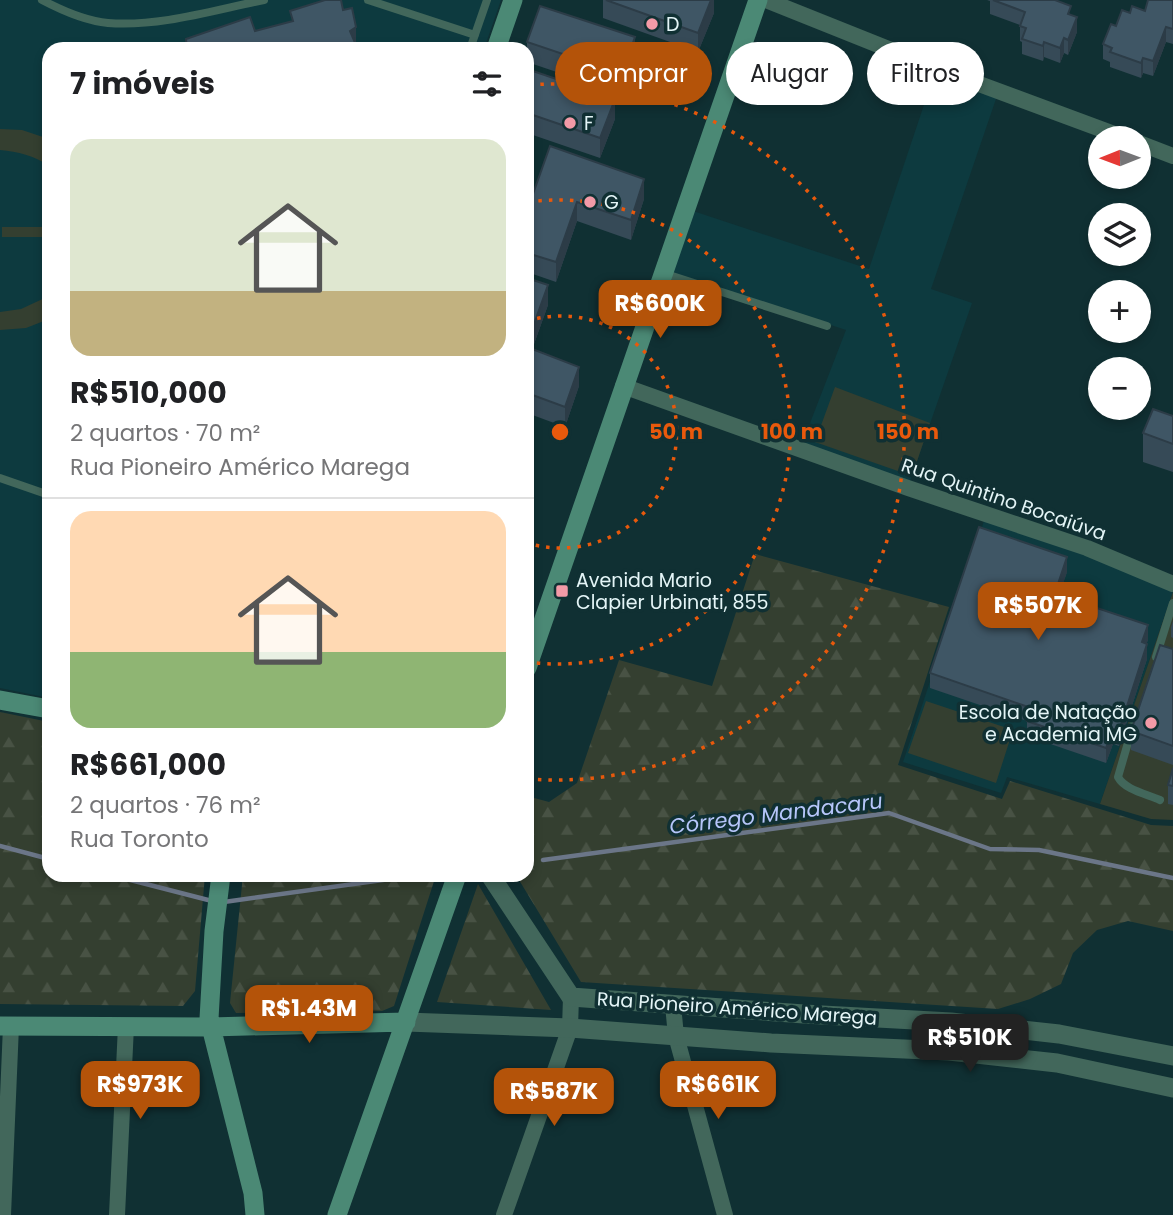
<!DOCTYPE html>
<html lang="pt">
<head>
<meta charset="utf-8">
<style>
  :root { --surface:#fff; --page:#f2f2f2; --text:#202124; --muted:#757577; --line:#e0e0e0; --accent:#b45309 }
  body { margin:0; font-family:Poppins,sans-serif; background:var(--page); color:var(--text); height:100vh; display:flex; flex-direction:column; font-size:26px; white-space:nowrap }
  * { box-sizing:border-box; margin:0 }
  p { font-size:23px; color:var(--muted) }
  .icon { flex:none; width:38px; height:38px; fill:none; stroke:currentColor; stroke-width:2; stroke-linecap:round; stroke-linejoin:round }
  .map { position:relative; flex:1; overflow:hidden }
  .details { position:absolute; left:42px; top:42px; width:492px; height:840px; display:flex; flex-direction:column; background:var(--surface); border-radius:21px; box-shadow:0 4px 10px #0003 }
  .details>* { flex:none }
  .guide { position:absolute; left:555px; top:42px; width:513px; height:63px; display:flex; gap:14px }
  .needle { width:46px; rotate:269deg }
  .controls { position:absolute; left:1088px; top:126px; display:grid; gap:14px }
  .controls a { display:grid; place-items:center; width:63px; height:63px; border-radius:50%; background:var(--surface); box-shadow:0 4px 10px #0003; font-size:35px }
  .price { position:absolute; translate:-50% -60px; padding:0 16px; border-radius:14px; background:var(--accent); color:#fff; font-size:23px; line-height:46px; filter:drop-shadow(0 2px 4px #0008) }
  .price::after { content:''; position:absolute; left:50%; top:42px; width:21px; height:16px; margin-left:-10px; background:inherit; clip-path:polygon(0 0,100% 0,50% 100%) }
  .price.on { background:#222; color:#fff }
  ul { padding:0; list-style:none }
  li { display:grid; align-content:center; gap:14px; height:371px; padding:0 28px }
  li+li { border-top:2px solid var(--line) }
  li span { display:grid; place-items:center; height:217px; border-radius:21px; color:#555 }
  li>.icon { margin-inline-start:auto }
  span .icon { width:126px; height:126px; fill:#fffc; stroke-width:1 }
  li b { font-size:30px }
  h2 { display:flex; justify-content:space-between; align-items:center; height:84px; padding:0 28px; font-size:30px }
  .chip { padding:0 24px; border-radius:32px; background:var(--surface); box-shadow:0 4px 10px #0003; font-size:24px; line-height:63px }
  .chip.on { background:var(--accent); color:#fff }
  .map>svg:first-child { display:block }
</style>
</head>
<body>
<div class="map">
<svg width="1173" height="1215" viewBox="0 0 1173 1215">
  <defs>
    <pattern id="forest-firs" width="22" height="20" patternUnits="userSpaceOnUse" patternTransform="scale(1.75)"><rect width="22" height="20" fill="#343f30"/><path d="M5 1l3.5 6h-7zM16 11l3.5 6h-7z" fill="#485244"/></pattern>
  </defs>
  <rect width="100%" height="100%" fill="#103033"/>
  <path fill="#0d3a3f" d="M0 0H501L484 49H49V698L0 688Z
    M935 72 997 96 931 289 972 303 908 487 800 449 846 330 663 270 684 208 869 269Z
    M986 515 1173 579V592L1100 804 1007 777 1001 793 903 762Z"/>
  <path fill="url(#forest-firs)" d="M755 554 949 607 898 765 1002 799 1010 781 1151 825 1173 826V931L1128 921 1097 930 1073 953 1061 984 1030 999 998 1009 581 982 516 875H527V796L549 802 577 783 619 660 712 686Z
    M0 712 49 722V875H205L195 991 183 1006 0 1004Z
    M243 875H436L394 1006 382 1011 236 1013 230 1003Z
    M478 884 551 1010 437 1002Z"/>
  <path fill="#343f30" d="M0 129 22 130 49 139V166C34 155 18 152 0 150Z
    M2 227H49V237H2Z
    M49 296V319L26 328 0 330V312L21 309Z
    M835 387 930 423 912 476 815 442Z
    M1173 592V820L1151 819 1100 804Z
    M926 701 1013 730 996 783 908 753Z"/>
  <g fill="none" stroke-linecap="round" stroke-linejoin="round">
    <path stroke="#6b7688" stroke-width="4.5" d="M0 846 49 859
      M543 860 889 813 990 849 1039 850 1173 878
      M111 875 212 901
      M224 902 419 875"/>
    <path stroke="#42675b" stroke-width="8" d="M42 0C61 10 86 21 108 23 160 27 214 10 264 0
      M368 0 475 35
      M470 49 487 0
      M663 273 827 326
      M0 478 49 495
      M1156 657 1173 603
      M1134 722 1118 777C1125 790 1147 794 1160 800"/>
    <path stroke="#42675b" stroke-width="16" d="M766 0 936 68 1125 138
      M1139 143 1173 156
      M623 386 908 488 1087 548 1173 584
      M673 1005 676 1036 725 1215
      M3 1215 11 1026
      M117 1215 126 1026
      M504 1215 570 1028 571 997"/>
    <path stroke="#42675b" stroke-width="19" d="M490 875 571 997 804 1014 951 1022 1059 1034 1173 1056
      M406 1022 570 1028 771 1043 949 1051 1057 1063 1173 1088"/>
    <path stroke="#4b8975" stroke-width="19" d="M496 49 513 0
      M527 668 758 0
      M0 700 49 709
      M221 875 214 931 209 1019 253 1193 255 1215
      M0 1026 210 1027 406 1022
      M337 1215 457 875"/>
  </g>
  <path fill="#364a57" d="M603 0H714V13L698 52 603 18Z
    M987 0H1056L1071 15 1077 32 1068 55 1064 53 1060 63 1044 57 1043 61 1022 54V42L1020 41V25L990 14V1Z
    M1173 0V44L1166 42 1153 76 1143 73 1141 78 1110 67V62L1103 59V44L1116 26 1130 13 1145 11Z
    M527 42 635 57 622 94 527 62Z
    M527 69 615 119 600 158 527 133Z
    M550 146 644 199 631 240 577 221 556 282 527 272V208H528Z
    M527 278 548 305 534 344 527 341Z
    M527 347 579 386 565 427 527 413Z
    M1173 416V472L1143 462V433Z
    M1067 572 1055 606 1148 640 1146 644 1147 659 1119 746 1113 744 1106 763 1027 736V721L930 688V673Z
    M1173 621V638L1171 637V627Z
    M1173 649V765L1131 750V731Z
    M1173 768V805L1168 804V785Z"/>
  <path fill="#2c3c47" d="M711 0H714V13L698 52V33Z
    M1077 17V32L1068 55V40Z
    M356 27V49H349L350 31Z
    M1166 27V42L1153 76V61Z
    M635 37V57L622 94V74Z
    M1064 38V53L1060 63V48Z
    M1044 42V57L1043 61V46Z
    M1143 58V73L1141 78V63Z
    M615 99V119L600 158V138Z
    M644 179V199L631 240V220Z
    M577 202V221L556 282V262Z
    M548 285V305L534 344V324Z
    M579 367V386L565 427V407Z
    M1067 557V572L1051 619V605Z
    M1148 625V640L1142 657V642Z
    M1147 644V659L1119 746V731Z
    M1113 729V744L1106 763V748Z"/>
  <path fill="#3f5665" stroke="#2c3c47" stroke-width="2" d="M325 0H341L343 10 352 8 356 27 350 31 356 45 349 49H187L186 39 250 17 255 31 293 21 290 11Z
    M606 0H711L698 33Z
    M993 0H1055L1071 6 1068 14 1077 17 1068 40 1064 38 1060 48 1044 42 1043 46 1022 39 1026 28 1020 26 1025 12Z
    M1148 0H1173V29L1166 27 1153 61 1143 58 1141 63 1110 52 1112 48 1103 44 1111 24 1116 26 1122 10 1130 13 1132 6 1145 11Z
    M540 6 635 37 622 74 527 42Z
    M527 69 615 99 600 138 527 113Z
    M550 146 644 179 631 220 577 202 556 262 527 253V208H528Z
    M527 278 548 285 534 324 527 321Z
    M527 347 579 367 565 407 527 393Z
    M1153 409 1173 416V444L1143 433Z
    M979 527 1067 557 1051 605 1093 619 1097 608 1148 625 1142 642 1147 644 1119 731 1113 729 1106 748 1027 721 1031 708 930 673Z
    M1160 645 1173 649V746L1131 731Z
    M1173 768V786L1168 785Z"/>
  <g fill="none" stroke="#e8590c" stroke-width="3.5" stroke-dasharray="3.5 7">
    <path d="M527 321A116 116 0 1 1 527 543"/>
    <path d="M528 202A232 232 0 1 1 528 662"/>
    <path d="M530 85A348 348 0 1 1 530 779"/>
  </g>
  <g fill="#f39aa7" stroke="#103033" stroke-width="2.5">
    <circle cx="652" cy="24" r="7"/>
    <circle cx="570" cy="123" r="7"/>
    <circle cx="590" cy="202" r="7"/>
    <rect x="555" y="584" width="14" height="14" rx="3.5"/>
    <circle cx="1151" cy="723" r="7"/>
  </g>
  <g text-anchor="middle" stroke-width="7" stroke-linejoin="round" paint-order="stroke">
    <g font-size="19" fill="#e4f5f7" stroke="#103033" text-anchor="start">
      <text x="666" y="31">D</text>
      <text x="584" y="130">F</text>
      <text x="604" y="209">G</text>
      <text x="576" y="587">Avenida Mario<tspan x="576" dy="22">Clapier Urbinati, 855</tspan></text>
      <text x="1137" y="719" text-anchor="end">Escola de Natação<tspan x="1137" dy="22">e Academia MG</tspan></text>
    </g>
    <g font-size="19" fill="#e4f5f7" stroke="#103033">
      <text transform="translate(1004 499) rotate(19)" y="7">Rua Quintino Bocaiúva</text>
      <text transform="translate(737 1008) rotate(4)" y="7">Rua Pioneiro Américo Marega</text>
    </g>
    <g font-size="21" font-style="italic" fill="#b6c6fa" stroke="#103033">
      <text transform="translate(776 814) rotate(-7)" y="7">Córrego Mandacaru</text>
    </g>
  </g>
  <circle cx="560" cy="432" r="10" fill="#e8590c" stroke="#103033" stroke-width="3.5"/>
  <g font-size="21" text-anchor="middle" font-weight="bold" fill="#e8590c" stroke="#103033" stroke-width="7" stroke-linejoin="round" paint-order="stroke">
    <text x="676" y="439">50 m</text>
    <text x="792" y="439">100 m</text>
    <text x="908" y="439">150 m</text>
  </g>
</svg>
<div class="controls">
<a><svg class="needle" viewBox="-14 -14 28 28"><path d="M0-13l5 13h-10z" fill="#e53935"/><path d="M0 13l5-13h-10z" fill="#757577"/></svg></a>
<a><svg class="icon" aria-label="layers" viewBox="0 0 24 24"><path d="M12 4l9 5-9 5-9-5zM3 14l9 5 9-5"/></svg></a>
<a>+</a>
<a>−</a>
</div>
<b class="price" style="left:660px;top:340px">R$600K</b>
<b class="price" style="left:1038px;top:642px">R$507K</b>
<b class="price" style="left:309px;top:1045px">R$1.43M</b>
<b class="price on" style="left:970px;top:1074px">R$510K</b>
<b class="price" style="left:140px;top:1121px">R$973K</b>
<b class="price" style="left:718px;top:1121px">R$661K</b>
<b class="price" style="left:554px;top:1128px">R$587K</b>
<div class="guide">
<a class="chip on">Comprar</a>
<a class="chip">Alugar</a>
<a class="chip">Filtros</a>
</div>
<section class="details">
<h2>7 imóveis<svg class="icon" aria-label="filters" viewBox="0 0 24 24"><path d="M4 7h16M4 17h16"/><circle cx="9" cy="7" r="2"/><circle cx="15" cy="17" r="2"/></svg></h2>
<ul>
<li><span style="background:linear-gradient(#dfe7d0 70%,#c2b280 0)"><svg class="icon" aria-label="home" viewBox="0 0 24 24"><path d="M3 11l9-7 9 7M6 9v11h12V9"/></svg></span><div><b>R$510,000</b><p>2 quartos · 70 m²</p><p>Rua Pioneiro Américo Marega</p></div></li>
<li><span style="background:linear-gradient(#ffd9b3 65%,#8fb573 0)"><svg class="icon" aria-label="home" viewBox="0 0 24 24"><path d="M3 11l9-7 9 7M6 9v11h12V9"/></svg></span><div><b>R$661,000</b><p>2 quartos · 76 m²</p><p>Rua Toronto</p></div></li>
</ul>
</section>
</div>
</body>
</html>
